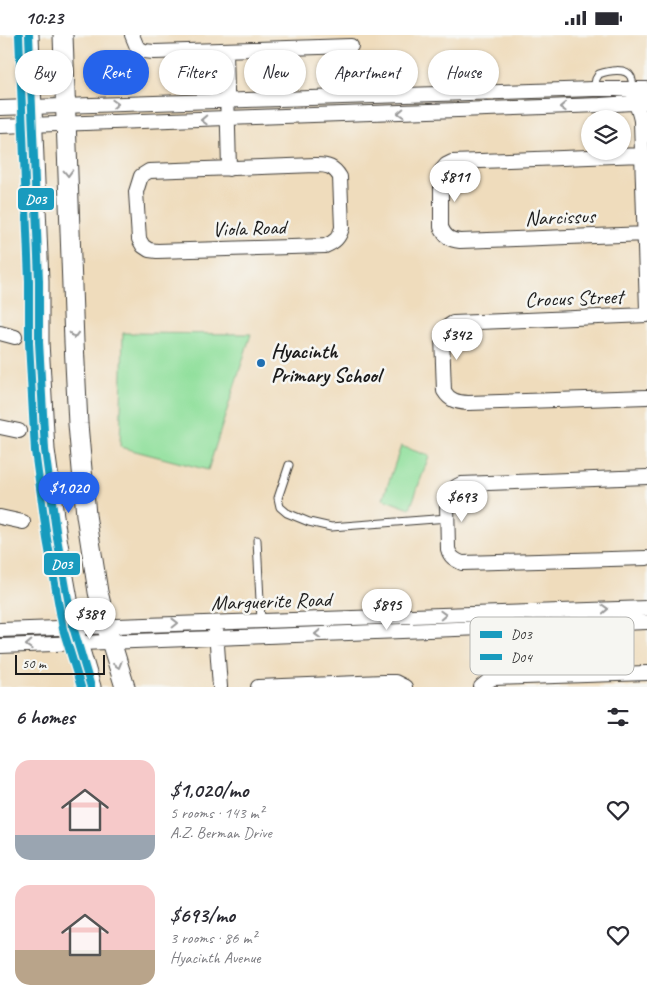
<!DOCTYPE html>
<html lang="en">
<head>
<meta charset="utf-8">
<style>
  :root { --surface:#fff; --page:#f2f2f3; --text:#2b2b33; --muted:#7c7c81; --accent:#2563eb }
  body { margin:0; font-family:Caveat,sans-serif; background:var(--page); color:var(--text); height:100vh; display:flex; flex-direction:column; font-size:19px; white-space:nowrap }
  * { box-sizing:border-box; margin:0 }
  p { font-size:16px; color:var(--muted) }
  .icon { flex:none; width:28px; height:28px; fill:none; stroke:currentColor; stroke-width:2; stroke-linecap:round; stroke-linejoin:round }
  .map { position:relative; height:652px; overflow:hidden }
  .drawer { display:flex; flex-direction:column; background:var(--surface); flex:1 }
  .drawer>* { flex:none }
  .guide { position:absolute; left:15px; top:15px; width:618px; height:45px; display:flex; gap:10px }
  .tools { position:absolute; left:581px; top:75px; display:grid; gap:10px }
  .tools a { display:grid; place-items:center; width:50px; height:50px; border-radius:50%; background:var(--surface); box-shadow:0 1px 4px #0004; font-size:25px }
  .scale { position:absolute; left:15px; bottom:12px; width:90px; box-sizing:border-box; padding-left:5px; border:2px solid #1c1c1c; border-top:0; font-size:14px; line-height:18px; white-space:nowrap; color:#1c1c1c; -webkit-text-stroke:4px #f6f6f2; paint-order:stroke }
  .price { position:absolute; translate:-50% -42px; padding:0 11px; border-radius:18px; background:#fff; color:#222; font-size:16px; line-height:32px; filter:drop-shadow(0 1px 2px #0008) }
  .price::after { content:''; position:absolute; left:50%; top:30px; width:15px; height:11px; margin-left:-8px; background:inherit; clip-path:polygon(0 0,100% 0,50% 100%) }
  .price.selected { background:var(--accent); color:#fff }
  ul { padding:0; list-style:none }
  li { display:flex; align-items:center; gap:15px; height:125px; padding:0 15px }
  li span { display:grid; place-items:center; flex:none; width:140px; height:100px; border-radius:15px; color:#555 }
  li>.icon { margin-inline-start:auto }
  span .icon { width:60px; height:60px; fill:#fffc; stroke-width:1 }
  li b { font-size:21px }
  h2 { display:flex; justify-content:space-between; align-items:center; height:60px; padding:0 15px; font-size:21px }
  .tag { padding:0 18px; border-radius:22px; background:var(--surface); box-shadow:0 1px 4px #0004; font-size:18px; line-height:45px }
  .tag.selected { background:var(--accent); color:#fff }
  .status { display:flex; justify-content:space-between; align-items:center; height:35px; padding:0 25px; background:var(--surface); direction:ltr }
  .status svg { height:14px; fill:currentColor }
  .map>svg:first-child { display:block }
</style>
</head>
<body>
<div class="status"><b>10:23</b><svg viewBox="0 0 49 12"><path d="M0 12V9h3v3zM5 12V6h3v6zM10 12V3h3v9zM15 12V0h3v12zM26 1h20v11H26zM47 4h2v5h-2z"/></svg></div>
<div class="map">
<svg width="647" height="652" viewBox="0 0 647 652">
  <rect width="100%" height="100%" fill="#f6f6f2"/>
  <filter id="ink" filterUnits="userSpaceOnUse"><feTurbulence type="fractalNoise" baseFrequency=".02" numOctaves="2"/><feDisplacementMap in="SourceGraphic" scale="10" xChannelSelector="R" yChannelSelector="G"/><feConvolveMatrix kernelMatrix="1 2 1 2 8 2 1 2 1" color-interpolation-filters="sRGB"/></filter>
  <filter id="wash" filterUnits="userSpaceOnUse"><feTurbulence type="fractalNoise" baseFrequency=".0096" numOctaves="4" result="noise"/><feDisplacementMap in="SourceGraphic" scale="20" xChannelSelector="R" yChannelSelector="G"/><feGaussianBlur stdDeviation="1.12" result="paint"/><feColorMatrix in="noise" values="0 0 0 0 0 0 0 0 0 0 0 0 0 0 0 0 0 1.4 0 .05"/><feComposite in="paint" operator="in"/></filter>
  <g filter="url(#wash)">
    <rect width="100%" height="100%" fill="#efdcbc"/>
    <path fill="#92e09d" stroke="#577e5c" d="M123 298 251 299 208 435 120 412Z
      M401 411 429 421 410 474 383 464Z"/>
  </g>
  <g filter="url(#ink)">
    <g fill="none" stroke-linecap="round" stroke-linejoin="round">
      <defs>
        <path id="service" d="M594 54 596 44 599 39C608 36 626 32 631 42 632 45 633 50 634 54
          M289 430 278 463 280 472 287 478 309 487 331 492 448 483
          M257 505 261 586"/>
        <path id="minor" d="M132 0 137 12 144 16 154 17 351 11
          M226 16 229 134
          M634 59C635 69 640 77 641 86L647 275
          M0 73 594 54H647
          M0 91 600 70 647 67
          M642 120 452 127 446 130 441 136V192C445 202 450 205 460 206L647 199
          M316 130C328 130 334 132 340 142L342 193C339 203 335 207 325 211L157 216 149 215 143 211 139 204 136 157 141 141 149 136Z
          M647 280 453 288 447 292 442 301 444 356C450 366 457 367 468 368L647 362
          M0 298 15 302
          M0 392 19 396
          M647 442 461 449C452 453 449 458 447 468L448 514C450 522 455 525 462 528L647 523
          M0 482 23 487
          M0 595 647 573
          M216 596 220 652
          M0 611 647 587
          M258 652 384 647H395L405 652
          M481 652 492 643 647 638"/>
        <path id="secondary" d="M29 0 39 246V307L45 415 57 503 73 592 91 652
          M63 0 74 307 78 389 86 480 98 557 106 590 125 652"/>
      </defs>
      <use href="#service" stroke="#3c3934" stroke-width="9"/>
      <use href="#minor" stroke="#3c3934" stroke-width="16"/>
      <use href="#secondary" stroke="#3c3934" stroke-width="21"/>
      <use href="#service" stroke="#fff" stroke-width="7"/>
      <use href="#minor" stroke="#fff" stroke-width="14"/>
      <use href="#secondary" stroke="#fff" stroke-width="19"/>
      <defs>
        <path id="bus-1" d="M29 0 39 246V307L45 415 57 503 73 592 91 652"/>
        <path id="bus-2" d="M19 0 29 246V308L35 416 47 504 63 594 81 652"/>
      </defs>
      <use href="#bus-1" stroke="#f6f6f2" stroke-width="11"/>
      <use href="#bus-2" stroke="#f6f6f2" stroke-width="11"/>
      <use href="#bus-1" stroke="#199bbe" stroke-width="8"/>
      <use href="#bus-2" stroke="#199bbe" stroke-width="8"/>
    </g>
    <defs><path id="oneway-chevron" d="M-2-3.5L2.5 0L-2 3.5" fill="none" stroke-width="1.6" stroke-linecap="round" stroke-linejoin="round" transform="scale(1.25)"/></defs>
    <g stroke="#999">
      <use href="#oneway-chevron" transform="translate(115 69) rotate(-2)"/>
      <use href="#oneway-chevron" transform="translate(563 72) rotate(178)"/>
      <use href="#oneway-chevron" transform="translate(401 78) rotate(178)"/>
      <use href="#oneway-chevron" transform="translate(204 85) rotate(178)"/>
      <use href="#oneway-chevron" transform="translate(68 138) rotate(88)"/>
      <use href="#oneway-chevron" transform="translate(74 300) rotate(88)"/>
      <use href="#oneway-chevron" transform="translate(605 574) rotate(-2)"/>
      <use href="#oneway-chevron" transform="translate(443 580) rotate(-2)"/>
      <use href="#oneway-chevron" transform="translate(175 588) rotate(-1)"/>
      <use href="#oneway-chevron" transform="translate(318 599) rotate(178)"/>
      <use href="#oneway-chevron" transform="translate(29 610) rotate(178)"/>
      <use href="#oneway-chevron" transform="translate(118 630) rotate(73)"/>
    </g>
  </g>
  <circle fill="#1f6fb2" stroke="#f6f6f2" stroke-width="2" cx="261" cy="328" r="5"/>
  <g text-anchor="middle" stroke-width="5" stroke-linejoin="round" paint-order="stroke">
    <g font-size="21" fill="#1c1c1c" stroke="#f6f6f2">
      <text transform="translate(560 182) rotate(-2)" y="7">Narcissus</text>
      <text transform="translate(249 193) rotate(-2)" y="7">Viola Road</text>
      <text transform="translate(574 263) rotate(-2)" y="7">Crocus Street</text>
      <text transform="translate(271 566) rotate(-2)" y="7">Marguerite Road</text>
    </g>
    <g font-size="21" font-weight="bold" fill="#1c1c1c" stroke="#f6f6f2" text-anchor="start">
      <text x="271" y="323">Hyacinth<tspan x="271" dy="24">Primary School</tspan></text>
    </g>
  </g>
  <rect x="470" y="582" width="164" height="58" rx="8" fill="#f6f6f2" stroke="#b5b5b2" stroke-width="1"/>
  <rect x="480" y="596" width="22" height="7" fill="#199bbe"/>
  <rect x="480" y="619" width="22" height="6" fill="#199bbe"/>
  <g font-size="14" fill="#1c1c1c">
    <text x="511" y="604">D03</text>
    <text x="511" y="627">D04</text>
  </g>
  <g stroke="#f6f6f2" stroke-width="2">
    <rect x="17" y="152" width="38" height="24" rx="5" fill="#199bbe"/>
    <rect x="43" y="517" width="38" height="24" rx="5" fill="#199bbe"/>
  </g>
  <g font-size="14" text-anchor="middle" font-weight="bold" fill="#fff">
    <text x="36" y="169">D03</text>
    <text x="62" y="534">D03</text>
  </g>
</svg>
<div class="tools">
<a><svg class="icon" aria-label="layers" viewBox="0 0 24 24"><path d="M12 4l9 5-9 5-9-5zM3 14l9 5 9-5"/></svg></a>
</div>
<div class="scale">50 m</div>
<b class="price" style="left:455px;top:168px">$811</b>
<b class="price" style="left:457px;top:326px">$342</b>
<b class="price selected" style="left:69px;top:479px">$1,020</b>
<b class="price" style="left:462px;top:488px">$693</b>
<b class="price" style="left:387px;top:596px">$895</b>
<b class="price" style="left:90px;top:605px">$389</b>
<div class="guide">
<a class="tag">Buy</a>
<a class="tag selected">Rent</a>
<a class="tag">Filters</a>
<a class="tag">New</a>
<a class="tag">Apartment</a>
<a class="tag">House</a>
</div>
</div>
<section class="drawer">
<h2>6 homes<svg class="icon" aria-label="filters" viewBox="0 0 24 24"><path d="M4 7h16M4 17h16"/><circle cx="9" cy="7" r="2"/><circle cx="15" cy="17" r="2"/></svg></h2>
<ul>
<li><span style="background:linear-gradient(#f6c9c9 75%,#9aa5b1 0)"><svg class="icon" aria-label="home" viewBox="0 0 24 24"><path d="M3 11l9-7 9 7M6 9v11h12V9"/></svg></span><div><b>$1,020/mo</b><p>5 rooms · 143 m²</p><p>A.Z. Berman Drive</p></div><svg class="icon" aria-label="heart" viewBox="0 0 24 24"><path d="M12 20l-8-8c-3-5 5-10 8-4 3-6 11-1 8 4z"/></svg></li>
<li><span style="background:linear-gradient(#f6c9c9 65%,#b9a48a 0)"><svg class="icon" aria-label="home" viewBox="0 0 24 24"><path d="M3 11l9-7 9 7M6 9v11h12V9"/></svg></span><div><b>$693/mo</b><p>3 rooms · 86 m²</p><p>Hyacinth Avenue</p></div><svg class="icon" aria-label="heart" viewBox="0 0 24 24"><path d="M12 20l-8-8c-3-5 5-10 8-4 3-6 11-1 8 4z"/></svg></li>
</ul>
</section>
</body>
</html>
